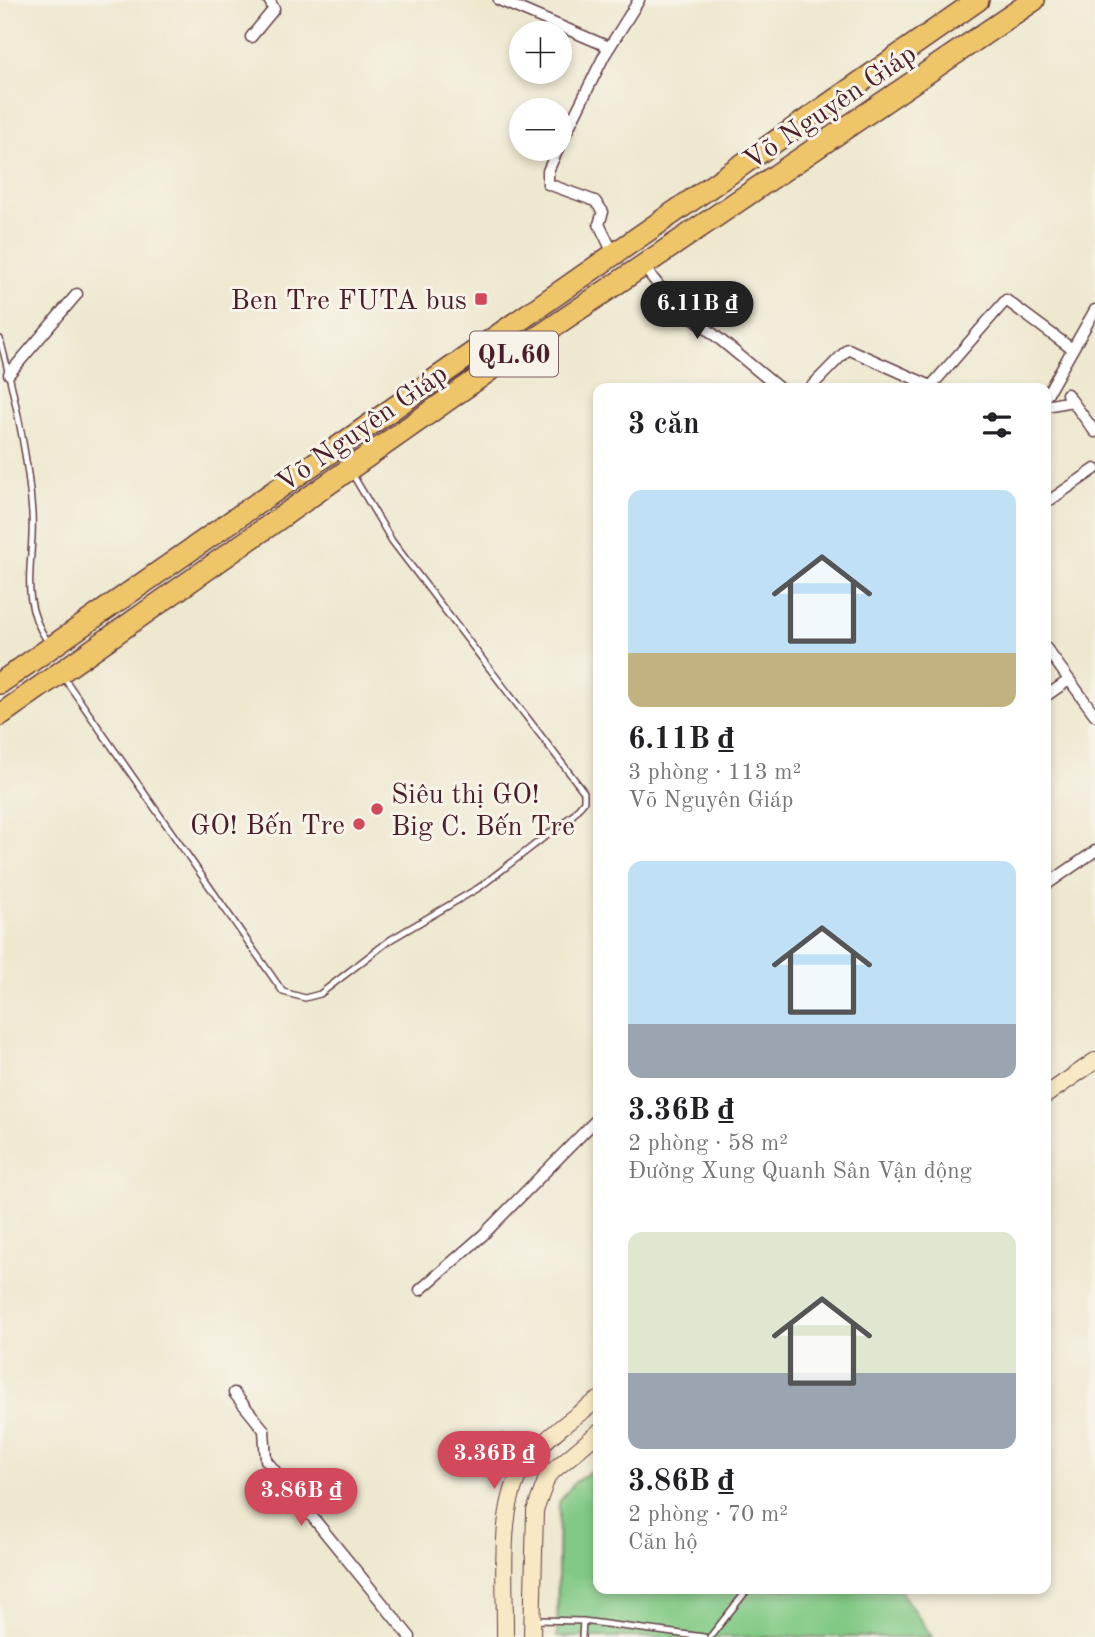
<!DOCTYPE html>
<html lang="vi">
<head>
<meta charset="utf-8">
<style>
  :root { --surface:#fff; --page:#f2f2f2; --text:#202124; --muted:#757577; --accent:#d1495b }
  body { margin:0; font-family:"Old Standard TT",serif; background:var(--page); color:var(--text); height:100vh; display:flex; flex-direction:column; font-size:26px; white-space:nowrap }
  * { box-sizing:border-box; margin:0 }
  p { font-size:23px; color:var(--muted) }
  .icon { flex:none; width:38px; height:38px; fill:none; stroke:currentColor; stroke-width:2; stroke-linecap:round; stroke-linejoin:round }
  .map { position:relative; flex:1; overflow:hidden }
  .side { position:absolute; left:593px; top:383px; width:458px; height:1211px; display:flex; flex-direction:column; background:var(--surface); border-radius:14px; box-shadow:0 4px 10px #0003 }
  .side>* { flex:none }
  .tools { position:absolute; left:509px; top:21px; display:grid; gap:14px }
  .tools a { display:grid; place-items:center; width:63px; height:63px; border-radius:50%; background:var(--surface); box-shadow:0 4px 10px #0003; font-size:35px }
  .price { position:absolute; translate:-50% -60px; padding:0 16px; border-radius:24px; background:var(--accent); color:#fff; font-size:23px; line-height:46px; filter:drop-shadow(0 2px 4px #0008) }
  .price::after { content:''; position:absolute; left:50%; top:42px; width:21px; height:16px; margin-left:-10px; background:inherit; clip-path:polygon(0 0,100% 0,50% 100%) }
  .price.on { background:#222; color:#fff }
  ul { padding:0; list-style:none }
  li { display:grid; align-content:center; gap:14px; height:371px; padding:0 35px }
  li span { display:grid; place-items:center; height:217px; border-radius:14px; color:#555 }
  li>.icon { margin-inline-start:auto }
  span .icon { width:126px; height:126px; fill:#fffc; stroke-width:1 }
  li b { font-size:30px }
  h2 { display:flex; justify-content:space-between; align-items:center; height:84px; padding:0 35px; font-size:30px }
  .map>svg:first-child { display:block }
</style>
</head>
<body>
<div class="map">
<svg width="1095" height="1637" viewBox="0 0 1095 1637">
  <rect width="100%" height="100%" fill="#f7f3e8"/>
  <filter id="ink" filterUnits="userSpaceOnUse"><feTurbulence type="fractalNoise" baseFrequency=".0143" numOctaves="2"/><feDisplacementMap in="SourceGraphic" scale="14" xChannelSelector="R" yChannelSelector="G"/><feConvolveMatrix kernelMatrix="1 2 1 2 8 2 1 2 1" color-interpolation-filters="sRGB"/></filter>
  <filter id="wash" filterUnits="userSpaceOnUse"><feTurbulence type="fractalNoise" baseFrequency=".00686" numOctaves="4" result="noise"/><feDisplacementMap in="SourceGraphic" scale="28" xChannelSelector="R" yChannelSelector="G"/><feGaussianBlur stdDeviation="1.57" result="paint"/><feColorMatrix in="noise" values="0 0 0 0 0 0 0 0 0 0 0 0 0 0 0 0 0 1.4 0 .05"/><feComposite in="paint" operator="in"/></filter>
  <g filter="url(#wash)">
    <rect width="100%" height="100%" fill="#eee8cf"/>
    <path fill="#81c984" stroke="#667458" stroke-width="2" d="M598 1466V1589H899L932 1637H557L559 1502 574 1483Z"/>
  </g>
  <g filter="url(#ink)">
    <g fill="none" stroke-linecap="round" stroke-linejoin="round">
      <defs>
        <path id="lane" d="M0 339C15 396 28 455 32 513 35 563 17 597 48 642
          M64 678 283 992 305 998 320 994 390 940 480 887 573 815 584 801V792L392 541 351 472
          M536 1620 583 1621 704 1637
          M582 1637 583 1621
          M710 1637 748 1589"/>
        <path id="street" d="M499 0 609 47
          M251 37 274 9 269 0
          M560 145 604 56 639 0
          M558 149 548 171V184L595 201 603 212 599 224 614 255
          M643 266 667 296 779 388
          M9 374 77 294
          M810 388 848 349 931 386 1006 300 1072 349
          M1067 394 1095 432
          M1046 396 1095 310
          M1046 406 1072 401
          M1046 503 1095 469
          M1046 648 1095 715
          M1046 696 1069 680
          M1046 885 1095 851
          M420 1290 483 1235 598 1118
          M234 1393 264 1430 266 1460 410 1637
          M503 1440 548 1475"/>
        <path id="secondary" d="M1046 1095 1095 1061
          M505 1637C506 1586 495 1499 529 1459 548 1435 574 1417 598 1400
          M532 1637 535 1511 548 1475 598 1433"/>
        <path id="highway" d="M0 683 978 0
          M0 715 510 356 1034 0"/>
      </defs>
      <use href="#lane" stroke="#633d44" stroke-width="8"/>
      <use href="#street" stroke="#633d44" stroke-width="13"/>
      <use href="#secondary" stroke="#633d44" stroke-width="18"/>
      <use href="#highway" stroke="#633d44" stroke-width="24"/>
      <use href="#lane" stroke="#fff" stroke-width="5"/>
      <use href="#street" stroke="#fff" stroke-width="10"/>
      <use href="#secondary" stroke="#f8e8c3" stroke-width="16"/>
      <use href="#highway" stroke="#eec569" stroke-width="21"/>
    </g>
  </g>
  <g fill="#d1495b" stroke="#f7f3e8" stroke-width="2.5">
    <rect x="474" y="292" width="14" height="14" rx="3.5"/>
    <circle cx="377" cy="809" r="7"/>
    <circle cx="359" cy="824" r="7"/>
  </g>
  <g text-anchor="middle" stroke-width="6" stroke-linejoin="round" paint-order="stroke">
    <rect fill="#f7f3e8" stroke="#7e5f64" stroke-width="2" x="470" y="331.5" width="88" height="45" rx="5"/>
    <g font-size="26" font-weight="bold" fill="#4a1f2b">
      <text x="514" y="363">QL.60</text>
    </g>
    <g font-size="28" fill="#4a1f2b" stroke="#f7f3e8">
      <text transform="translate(829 106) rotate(-34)" y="10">Võ Nguyên Giáp</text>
      <text transform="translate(361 427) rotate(-35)" y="10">Võ Nguyên Giáp</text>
    </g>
    <g font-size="28" fill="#4a1f2b" stroke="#f7f3e8" text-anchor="end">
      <text x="467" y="309">Ben Tre FUTA bus</text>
      <text x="391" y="803" text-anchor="start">Siêu thị GO!<tspan x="391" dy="32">Big C. Bến Tre</tspan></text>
      <text x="345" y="834">GO! Bến Tre</text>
    </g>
  </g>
</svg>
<div class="tools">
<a>+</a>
<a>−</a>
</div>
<b class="price on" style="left:697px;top:341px">6.11B ₫</b>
<b class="price" style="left:494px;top:1491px">3.36B ₫</b>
<b class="price" style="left:301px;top:1528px">3.86B ₫</b>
<section class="side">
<h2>3 căn<svg class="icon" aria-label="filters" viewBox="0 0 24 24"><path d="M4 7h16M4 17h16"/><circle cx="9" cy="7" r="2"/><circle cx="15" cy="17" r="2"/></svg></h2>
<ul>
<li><span style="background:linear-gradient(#bfe0f5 75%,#c2b280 0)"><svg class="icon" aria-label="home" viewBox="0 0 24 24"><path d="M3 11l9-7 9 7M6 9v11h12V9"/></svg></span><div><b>6.11B ₫</b><p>3 phòng · 113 m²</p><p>Võ Nguyên Giáp</p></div></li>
<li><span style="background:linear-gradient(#bfe0f5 75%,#9aa5b1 0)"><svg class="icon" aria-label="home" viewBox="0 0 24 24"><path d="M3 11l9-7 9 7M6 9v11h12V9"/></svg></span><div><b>3.36B ₫</b><p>2 phòng · 58 m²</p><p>Đường Xung Quanh Sân Vận động</p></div></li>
<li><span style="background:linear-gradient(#dfe7d0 65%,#9aa5b1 0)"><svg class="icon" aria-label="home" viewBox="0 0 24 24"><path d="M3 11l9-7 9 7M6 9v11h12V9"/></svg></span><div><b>3.86B ₫</b><p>2 phòng · 70 m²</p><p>Căn hộ</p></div></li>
</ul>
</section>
</div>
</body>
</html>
